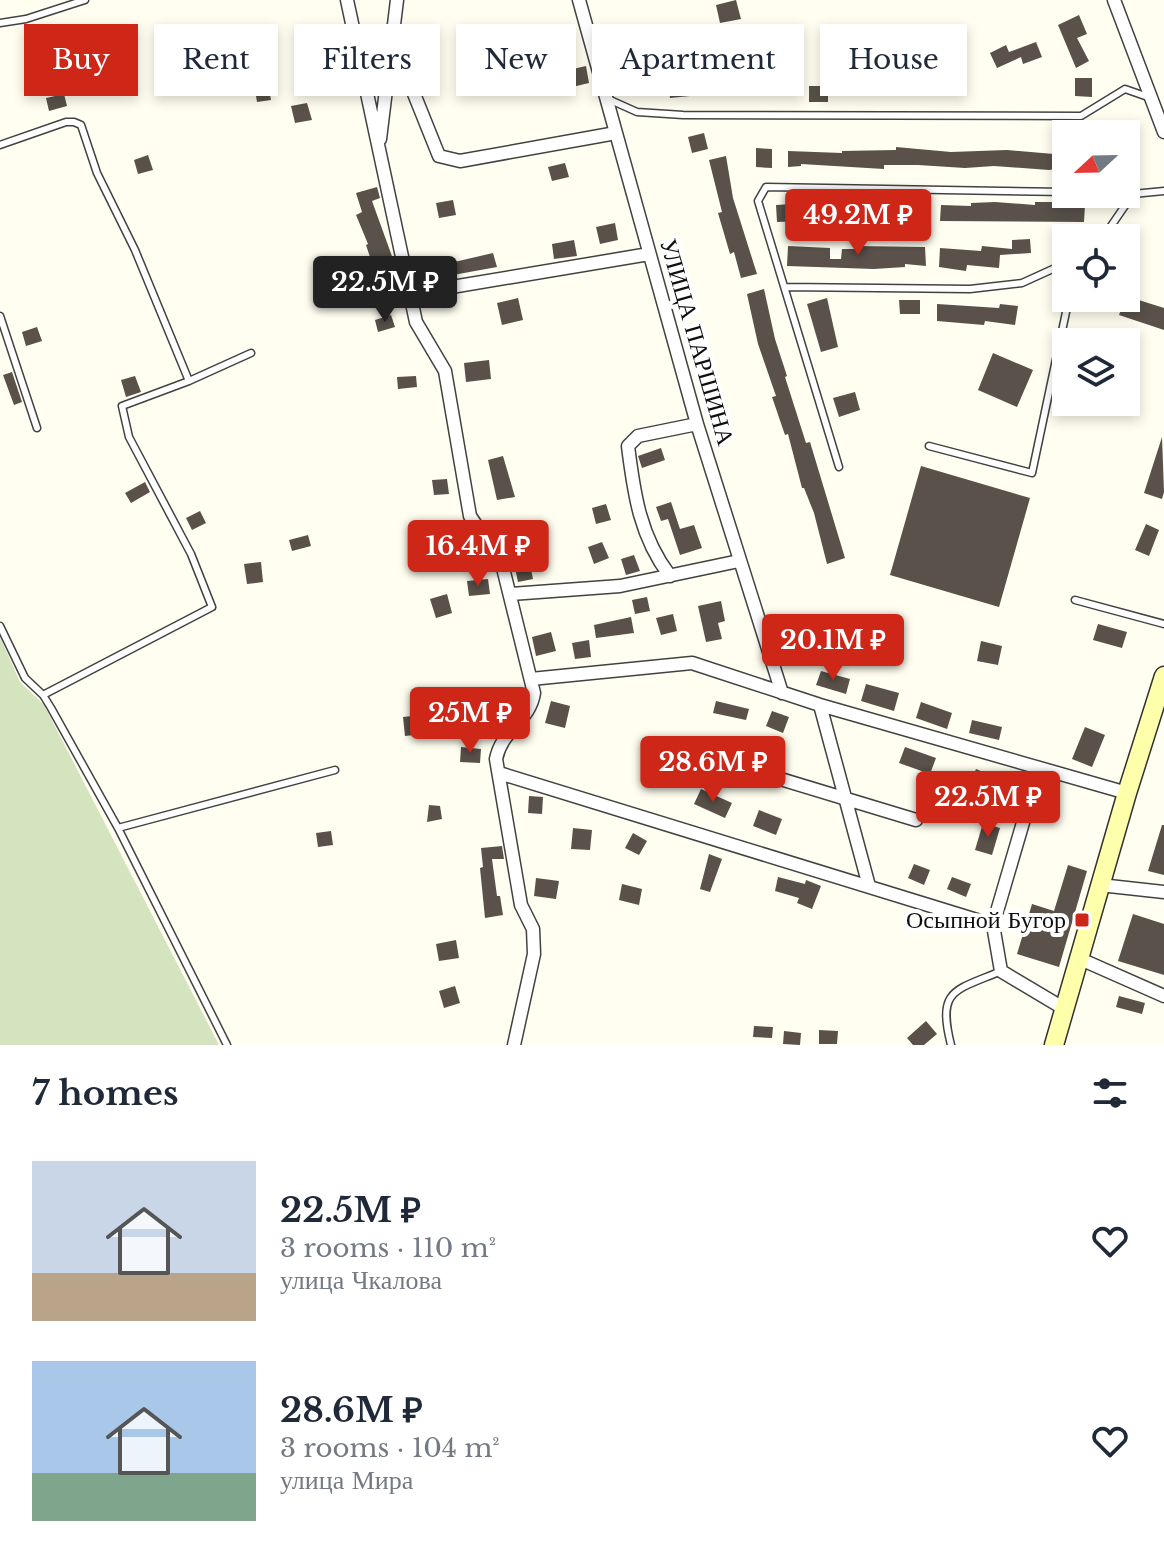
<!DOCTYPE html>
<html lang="en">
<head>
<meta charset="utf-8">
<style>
  :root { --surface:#fff; --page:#f2f2f3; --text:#1f2937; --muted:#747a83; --accent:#ce2617 }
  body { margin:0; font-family:"Libre Baskerville",serif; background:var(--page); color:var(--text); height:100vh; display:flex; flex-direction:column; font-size:30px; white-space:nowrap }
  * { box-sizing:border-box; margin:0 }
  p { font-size:26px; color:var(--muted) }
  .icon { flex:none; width:44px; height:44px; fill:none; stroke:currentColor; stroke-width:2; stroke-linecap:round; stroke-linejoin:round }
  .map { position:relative; height:1045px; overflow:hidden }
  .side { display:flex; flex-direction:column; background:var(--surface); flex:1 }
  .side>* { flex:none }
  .banner { position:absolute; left:24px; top:24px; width:1116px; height:72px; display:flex; gap:16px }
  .needle { width:52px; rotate:248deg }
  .fabs { position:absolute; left:1052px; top:120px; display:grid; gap:16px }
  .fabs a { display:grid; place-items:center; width:88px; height:88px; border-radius:0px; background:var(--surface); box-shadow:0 4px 12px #0003; font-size:40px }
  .price { position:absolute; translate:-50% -68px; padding:0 18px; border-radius:8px; background:var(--accent); color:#fff; font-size:26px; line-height:52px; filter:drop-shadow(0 2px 4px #0008) }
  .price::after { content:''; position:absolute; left:50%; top:48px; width:24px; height:18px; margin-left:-12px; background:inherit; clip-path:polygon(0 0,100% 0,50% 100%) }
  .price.current { background:#222; color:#fff }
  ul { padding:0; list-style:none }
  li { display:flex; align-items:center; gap:24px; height:200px; padding:0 32px }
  li span { display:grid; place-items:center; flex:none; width:224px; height:160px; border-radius:0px; color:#555 }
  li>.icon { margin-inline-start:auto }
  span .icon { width:96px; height:96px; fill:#fffc; stroke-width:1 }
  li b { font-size:34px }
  h2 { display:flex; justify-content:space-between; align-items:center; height:96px; padding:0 32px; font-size:34px }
  .pill { padding:0 28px; border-radius:0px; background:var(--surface); box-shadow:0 4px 12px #0003; font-size:28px; line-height:72px }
  .pill.current { background:var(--accent); color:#fff }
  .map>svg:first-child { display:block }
</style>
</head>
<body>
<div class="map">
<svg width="1164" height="1045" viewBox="0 0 1164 1045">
  <rect width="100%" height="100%" fill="#fffef0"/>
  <path fill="#d3e4be" d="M0 637 20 682 44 705 219 1045H0Z"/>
  <path fill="#59514a" d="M736 0 741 19 720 23 716 5Z
    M1079 15 1087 34 1077 38 1089 61 1076 68 1058 25Z
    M1036 42 1042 57 1023 64 1021 57 997 68 990 53 1006 45 1009 52Z
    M484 52 486 76 472 77 470 53Z
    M586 66 589 83 568 88 564 71Z
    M539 69 543 87 525 91 521 73Z
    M267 77 271 100 257 102 253 79Z
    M1075 78H1092V97L1075 96Z
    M688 83 690 96 670 98 668 85Z
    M809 86H828V102H809Z
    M64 94 67 106 49 111 46 98Z
    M307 103 312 120 295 123 291 106Z
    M704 133 708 149 692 153 688 137Z
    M896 147 951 152 1007 150 1066 155V168L1049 170 994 166 965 168 918 165H884V169L801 164V166L788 167V151L842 153V151L896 150Z
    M756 148 772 149V168L756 167Z
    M148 155 153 170 138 174 134 160Z
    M726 156 733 198 757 274 741 278 734 252 730 254 718 213 722 212 709 160Z
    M565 163 569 177 552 181 548 167Z
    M377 187 380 198 372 201 393 259 373 266 366 245 368 244 356 215 362 212 356 193Z
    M453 200 456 215 439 218 436 203Z
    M924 201 925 221 892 224 843 221V203L905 206V202Z
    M827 202 828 220 777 222 776 205Z
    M995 202 1035 205V202H1052V204L1085 205 1084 222 940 221 941 205 971 206V203Z
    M615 223 618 240 600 244 596 227Z
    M1030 239 1031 253 1000 255 999 268 967 265 966 271 939 267 940 248 981 251 982 246 1012 249V240Z
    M574 240 577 256 554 259 552 244Z
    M788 246 830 248V259H841L842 249H855V246L925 247 926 266 905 264V267L874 269 787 266Z
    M493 253 497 267 453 275 450 263Z
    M764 289 775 339 787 376 785 377 806 443 810 442 845 558 827 564 814 513 804 488H802L788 434 785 435 772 397 776 396 758 344 747 294Z
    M1126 296 1164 308V330L1119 315Z
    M518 298 523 320 502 325 497 303Z
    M827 298 838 347 821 352 807 304Z
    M899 300H920V314H900Z
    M937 304 999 308 1000 304 1018 306 1015 325 985 321 984 325 937 321Z
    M391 315 395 327 378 332 375 320Z
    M37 327 42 341 26 346 22 332Z
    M993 353 1033 370 1017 407 978 390Z
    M489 360 491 379 466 382 464 363Z
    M12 372 22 402 14 405 3 375Z
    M135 376 141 392 126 397 121 380Z
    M416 376 417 387 398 389 397 377Z
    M855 392 860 410 839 417 833 398Z
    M1162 437 1164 492 1162 499 1144 493Z
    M661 448 665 460 642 468 638 456Z
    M503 456 515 497 497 500 488 460Z
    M921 466 1030 498 999 607 890 575Z
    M447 479 449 494 434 495 432 480Z
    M145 482 150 492 131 503 125 493Z
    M671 502 680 529 694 525 702 548 680 555 668 519 661 521 656 507Z
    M606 504 611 520 596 524 592 508Z
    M200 511 206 523 192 530 186 518Z
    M524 521 526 539 509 541 506 523Z
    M1146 524 1159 530 1149 556 1135 550Z
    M308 535 311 546 292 551 289 540Z
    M602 542 609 558 594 564 588 547Z
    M458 543 463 562 444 567 439 547Z
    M634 555 640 571 626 575 621 559Z
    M261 562 263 582 247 584 244 564Z
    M530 564 533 579 518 582 515 568Z
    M488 579 490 594 469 596 467 581Z
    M447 594 452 613 436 618 430 599Z
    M647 597 650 611 635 614 632 600Z
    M721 601 725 621 718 623 722 639 706 642 698 606Z
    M673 614 677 631 661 635 656 618Z
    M631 617 634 633 596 638 594 625Z
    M1098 624 1127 632 1122 648 1093 640Z
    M551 632 556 651 536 656 532 637Z
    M589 640 591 657 575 659 572 643Z
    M981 641 1002 646 998 665 977 661Z
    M821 671 850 679 846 694 816 685Z
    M866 684 899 693 894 711 861 701Z
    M500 698 502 714 484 717 482 700Z
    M551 701 570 706 565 728 545 723Z
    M716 701 749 709 746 720 713 713Z
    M921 702 952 713 947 729 916 718Z
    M772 711 789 717 783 733 766 726Z
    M421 715 423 734 405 736 403 717Z
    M972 720 1002 727 999 740 969 733Z
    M1085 727 1105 735 1092 767 1072 759Z
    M461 747 481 749 480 763 460 762Z
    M905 747 936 758 930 774 899 763Z
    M976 769 995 777 989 791 970 783Z
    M701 789 732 803 725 818 694 804Z
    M529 796 543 797 542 814 528 813Z
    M429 805 440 806 442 819 427 822Z
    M759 810 782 819 776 835 753 826Z
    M983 823 1000 828 992 855 975 850Z
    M1162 825H1164V875L1148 871Z
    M573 828 592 830 590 850 571 849Z
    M331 831 333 845 318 847 316 833Z
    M633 833 647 841 639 855 625 848Z
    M502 846 504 859H492L497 896H500L503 915 485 918 480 868 483 867 481 848Z
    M709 854 722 859 710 892 700 889Z
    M914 864 930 870 924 885 908 878Z
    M1068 865 1087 871 1059 967 1017 954 1032 904 1054 911Z
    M778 877 805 884 806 880 821 886 812 909 797 903 799 898 775 891Z
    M952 877 971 884 966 897 947 889Z
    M536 878 559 881 556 899 534 896Z
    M622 884 642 889 639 905 619 900Z
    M1133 914 1164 924V975L1118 961Z
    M456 940 459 958 439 961 436 944Z
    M455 986 460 1003 444 1008 439 991Z
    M1119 996 1145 1003 1142 1014 1116 1007Z
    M926 1021 937 1034 924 1045H913L907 1038Z
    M754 1026 773 1027 772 1038 753 1037Z
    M819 1030 838 1031 837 1044H819Z
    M784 1031 801 1033 800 1045 783 1044Z"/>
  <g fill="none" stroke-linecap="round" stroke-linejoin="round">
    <defs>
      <path id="lane" d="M0 23 26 19 85 0
        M608 99 637 112 683 115 1081 116 1125 89 1148 97
        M0 145 66 122H74L81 125 97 173 135 250 189 381
        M1099 238 1109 229 1133 194 1164 191
        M785 287 970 289 1022 283 1066 263
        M0 316 37 428
        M929 446 1032 473 1069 298
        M839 467 758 201 766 187 1066 192
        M1075 600 1164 624
        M0 626 25 678 43 695 51 708 118 828 227 1045
        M43 695 212 607 191 554 129 437 122 406 189 381 251 353
        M118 828 335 770
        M951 1045C937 989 954 991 1001 971"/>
      <path id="street" d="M347 0 416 322 445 371 470 516 502 564 534 693C530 721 502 729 496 759L521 905 533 929 534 954 514 1045
        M579 0 697 424 782 693
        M1114 0 1164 132
        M392 39 439 156 460 161 616 133
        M380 139 397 0
        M410 294 649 254
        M670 576C640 537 634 494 628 446L638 436 697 424
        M511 594 620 586 739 561
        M531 679 692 663 820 705 1127 793
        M820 705 869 886
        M678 748 916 820
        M499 773 993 925 1001 971 1063 1008
        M1100 885 1164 892
        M993 925 1039 768
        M1078 958 1164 996"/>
      <path id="secondary" d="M1054 1045 1127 793 1164 676"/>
    </defs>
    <use href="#lane" stroke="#424242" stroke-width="9"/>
    <use href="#street" stroke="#424242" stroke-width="15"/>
    <use href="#secondary" stroke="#313131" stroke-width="21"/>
    <use href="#lane" stroke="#fff" stroke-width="6"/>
    <use href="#street" stroke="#fff" stroke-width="12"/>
    <use href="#secondary" stroke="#feffab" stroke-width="18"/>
  </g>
  <rect fill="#ce2617" stroke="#fff" stroke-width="3" x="1074" y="912" width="16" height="16" rx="4"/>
  <g text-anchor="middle" stroke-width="8" stroke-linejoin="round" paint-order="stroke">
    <g font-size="24" fill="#0f0f0f" stroke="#fff">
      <text transform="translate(697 342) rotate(74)" y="8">УЛИЦА ПАРШИНА</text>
    </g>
    <g font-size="24" fill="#0f0f0f" stroke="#fff" text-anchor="end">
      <text x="1066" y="928">Осыпной Бугор</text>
    </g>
  </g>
</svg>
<div class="fabs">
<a><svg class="needle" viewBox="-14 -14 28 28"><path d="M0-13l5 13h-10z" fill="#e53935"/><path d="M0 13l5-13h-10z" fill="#747a83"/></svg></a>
<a><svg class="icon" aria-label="locate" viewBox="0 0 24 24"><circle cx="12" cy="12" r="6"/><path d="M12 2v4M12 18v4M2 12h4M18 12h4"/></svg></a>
<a><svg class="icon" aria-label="layers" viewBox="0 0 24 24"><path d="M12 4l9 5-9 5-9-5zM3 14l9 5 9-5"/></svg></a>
</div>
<b class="price" style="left:858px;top:257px">49.2M ₽</b>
<b class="price current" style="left:385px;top:324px">22.5M ₽</b>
<b class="price" style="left:478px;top:588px">16.4M ₽</b>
<b class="price" style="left:833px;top:682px">20.1M ₽</b>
<b class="price" style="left:470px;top:755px">25M ₽</b>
<b class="price" style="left:713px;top:804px">28.6M ₽</b>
<b class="price" style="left:988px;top:839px">22.5M ₽</b>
<div class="banner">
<a class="pill current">Buy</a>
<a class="pill">Rent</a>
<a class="pill">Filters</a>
<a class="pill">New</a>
<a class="pill">Apartment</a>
<a class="pill">House</a>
</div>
</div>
<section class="side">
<h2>7 homes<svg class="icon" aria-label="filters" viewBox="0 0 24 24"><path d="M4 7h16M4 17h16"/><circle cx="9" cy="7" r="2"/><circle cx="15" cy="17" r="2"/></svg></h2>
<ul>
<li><span style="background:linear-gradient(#c9d6e8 70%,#b9a48a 0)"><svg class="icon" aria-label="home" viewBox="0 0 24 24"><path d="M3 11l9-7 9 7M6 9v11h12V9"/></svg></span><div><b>22.5M ₽</b><p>3 rooms · 110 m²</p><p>улица Чкалова</p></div><svg class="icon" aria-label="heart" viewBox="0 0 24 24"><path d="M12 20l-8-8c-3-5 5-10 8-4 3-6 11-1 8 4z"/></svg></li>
<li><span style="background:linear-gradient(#a9c7e8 70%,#7fa58c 0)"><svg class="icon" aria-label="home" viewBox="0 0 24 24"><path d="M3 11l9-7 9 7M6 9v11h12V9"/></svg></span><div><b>28.6M ₽</b><p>3 rooms · 104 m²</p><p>улица Мира</p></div><svg class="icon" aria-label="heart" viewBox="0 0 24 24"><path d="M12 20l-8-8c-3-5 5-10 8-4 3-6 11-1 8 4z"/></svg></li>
</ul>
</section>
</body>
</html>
